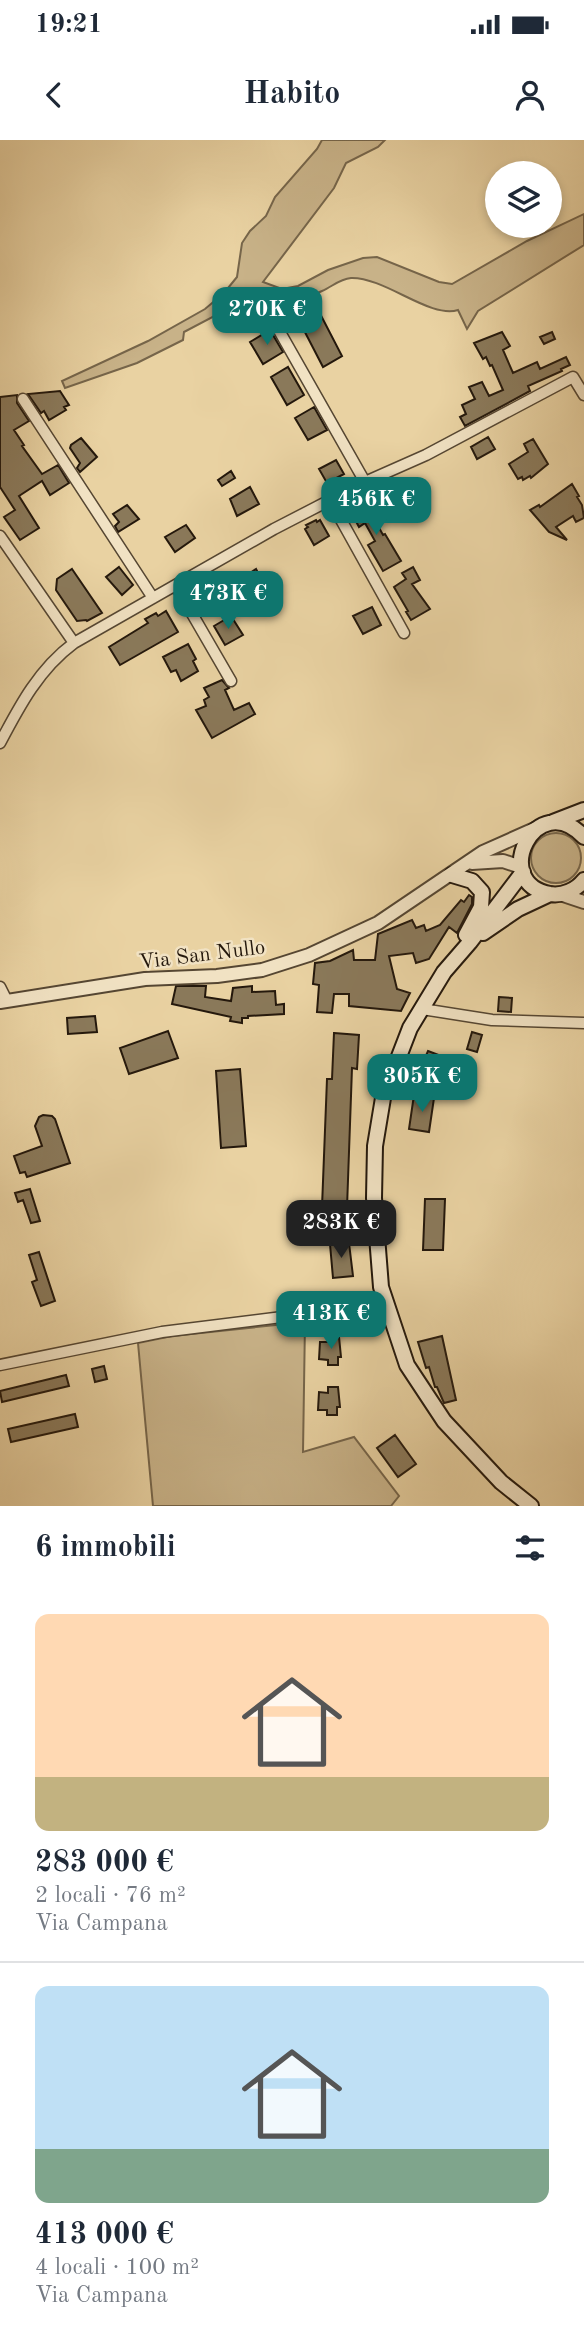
<!DOCTYPE html>
<html lang="it">
<head>
<meta charset="utf-8">
<style>
  :root { --surface:#fff; --page:#f2f2f3; --text:#1f2937; --muted:#747a83; --line:#e0e1e3; --accent:#0f766e }
  body { margin:0; font-family:"Old Standard TT",serif; background:var(--page); color:var(--text); height:100vh; display:flex; flex-direction:column; font-size:26px; white-space:nowrap }
  * { box-sizing:border-box; margin:0 }
  p { font-size:23px; color:var(--muted) }
  .icon { flex:none; width:38px; height:38px; fill:none; stroke:currentColor; stroke-width:2; stroke-linecap:round; stroke-linejoin:round }
  .map { position:relative; height:1366px; overflow:hidden }
  .sheet { display:flex; flex-direction:column; background:var(--surface); flex:1 }
  .sheet>* { flex:none }
  .controls { position:absolute; left:485px; top:21px; display:grid; gap:14px }
  .controls a { display:grid; place-items:center; width:77px; height:77px; border-radius:50%; background:var(--surface); box-shadow:0 4px 10px #0003; font-size:35px }
  .price { position:absolute; translate:-50% -60px; padding:0 16px; border-radius:14px; background:var(--accent); color:#fff; font-size:23px; line-height:46px; filter:drop-shadow(0 2px 4px #0008) }
  .price::after { content:''; position:absolute; left:50%; top:42px; width:21px; height:16px; margin-left:-10px; background:inherit; clip-path:polygon(0 0,100% 0,50% 100%) }
  .price.selected { background:#222; color:#fff }
  ul { padding:0; list-style:none }
  li { display:grid; align-content:center; gap:14px; height:371px; padding:0 35px }
  li+li { border-top:2px solid var(--line) }
  li span { display:grid; place-items:center; height:217px; border-radius:14px; color:#555 }
  li>.icon { margin-inline-start:auto }
  span .icon { width:126px; height:126px; fill:#fffc; stroke-width:1 }
  li b { font-size:30px }
  h2 { display:flex; justify-content:space-between; align-items:center; height:84px; padding:0 35px; font-size:30px }
  .status { display:flex; justify-content:space-between; align-items:center; height:49px; padding:0 35px; background:var(--surface); direction:ltr }
  .status svg { height:19px; fill:currentColor }
  header { display:flex; justify-content:space-between; align-items:center; height:91px; padding:0 35px; background:var(--surface); font-size:32px; font-weight:800 }
  .map>svg:first-child { display:block }
</style>
</head>
<body>
<div class="status"><b>19:21</b><svg viewBox="0 0 49 12"><path d="M0 12V9h3v3zM5 12V6h3v6zM10 12V3h3v9zM15 12V0h3v12zM26 1h20v11H26zM47 4h2v5h-2z"/></svg></div>
<header><svg class="icon" aria-label="back" viewBox="0 0 24 24"><path d="M15 5l-7 7 7 7"/></svg>Habito<svg class="icon" aria-label="person" viewBox="0 0 24 24"><circle cx="12" cy="8" r="4"/><path d="M4 21q1-7 8-7t8 7"/></svg></header>
<div class="map">
<svg width="584" height="1366" viewBox="0 0 584 1366">
  <rect width="100%" height="100%" fill="#e9d2a2"/>
  <filter id="stains"><feTurbulence type="fractalNoise" baseFrequency=".00286" numOctaves="4"/><feColorMatrix values="0 0 0 0 .2 0 0 0 0 .09 0 0 0 0 .02 0 0 0 .5 -.17"/></filter>
  <radialGradient id="worn" r=".72"><stop offset=".6" stop-color="#630" stop-opacity="0"/><stop offset="1" stop-color="#630" stop-opacity=".3"/></radialGradient>
  <path fill="#c8b288" stroke="#76654a" stroke-width="2" d="M322 0H385L378 7 346 23 334 48 263 142 282 149 298 146 328 130 363 118 377 117 439 142 452 144 527 101 584 74V105L478 171 467 189 458 170C430 179 385 137 351 138 339 139 332 147 322 151 306 159 287 162 270 168L260 163 253 153 226 170 184 192 183 200 137 223 65 248 62 241 148 201 205 169 224 153 237 137 242 103 250 91 266 76 275 57 317 9Z
    M531 718a25 25 0 1 1 50 0a25 25 0 1 1-50 0Z
    M305 1182 303 1312 354 1297 399 1356 391 1366H153L138 1203 172 1196Z"/>
  <path fill="#8a795a" stroke="#24180c" stroke-width="2" d="M314 162 342 216 323 227 295 173Z
    M270 190 283 212 263 224 250 202Z
    M502 192 510 206 503 210 513 233 537 222 540 229 566 217 570 225 561 229 562 231 528 246 530 251 465 286 460 277 466 274 462 265 475 259 469 247 482 242 489 256 503 250 492 225 490 226 486 217 483 219 474 203Z
    M552 192 555 199 544 204 540 197Z
    M288 227 304 255 287 265 271 237Z
    M60 251 69 265 64 267 66 270 49 280 44 271 41 273 28 254Z
    M17 255V263L29 281 14 290 24 305 22 306 42 334 58 325 69 343 50 355 42 341 19 356 39 388 20 400 4 377 15 370 0 347V257Z
    M314 267 327 290 308 300 295 278Z
    M488 297 495 309 477 319 471 307Z
    M81 298 97 317 80 332 77 328 80 323 70 308 71 305Z
    M533 299 548 324 531 338 530 336 523 340 522 337 518 339 509 324 528 312 524 304Z
    M336 320 344 334 327 343 319 329Z
    M231 331 235 338 222 346 218 340Z
    M572 344 579 356 577 357 582 365 584 378 576 382 573 376 556 387 567 400 549 392 530 370 539 365 540 367Z
    M250 347 259 364 237 376 230 359Z
    M364 360 383 395 385 394 401 421 383 431 368 405 375 401 365 383 359 387 349 368Z
    M127 365 139 379 118 392 115 386 119 382 113 374Z
    M316 380 317 382 320 380 329 396 314 405 305 389 308 387 306 385Z
    M186 385 195 398 175 412 165 397Z
    M119 427 133 445 122 455 106 437Z
    M413 427 420 440 412 444 430 469 411 480 406 472 408 471 394 447 406 439 402 433Z
    M72 429 102 473 87 481 86 480 77 481 56 450 57 439Z
    M256 429 269 454 256 460 253 453 246 457 238 441Z
    M372 467 381 485 363 494 353 476Z
    M166 471 178 492 120 525 109 507 148 483 145 479 156 473 158 476Z
    M231 476 243 495 225 505 214 486Z
    M188 504 196 519 193 521 198 531 181 541 176 530 171 532 163 517Z
    M222 540 229 548 225 550 234 570 249 563 255 574 212 598 196 570 206 566 204 560 209 557 204 548Z
    M469 755 472 757V764L457 793 449 787 429 819 416 823 413 813 389 816 397 849 410 853 401 871 349 866V854H334L332 873 317 872 319 845 313 844 315 823 330 821 353 810 354 820H375L378 794 412 780 416 788 424 785 426 791 440 785 461 760 464 762Z
    M176 846H206L205 857 231 861 233 848 252 846V852L275 851 276 865 284 864V874L248 876V878H242V883L230 881 231 877 172 864Z
    M499 857 512 858 511 872 498 871Z
    M95 876 97 892 68 894 67 878Z
    M168 891 178 918 129 934 120 908Z
    M472 892 482 895 477 912 467 909Z
    M334 893 359 895 357 929 352 928 347 1068 322 1067 327 939H332Z
    M428 911 444 917 440 926 469 936 465 949 453 945 449 956 438 951 443 941 428 934 427 938 418 934Z
    M240 929 246 1006 221 1008 216 931Z
    M414 955 434 958 429 992 409 989Z
    M43 975 52 976 55 979 70 1023 27 1037 25 1032 20 1033 14 1016 42 1006 35 986 39 977Z
    M30 1049 40 1081 31 1083 23 1060 18 1062 15 1053Z
    M425 1059H445L443 1110H423Z
    M349 1103 353 1136 333 1138 330 1104Z
    M39 1112 55 1161 41 1166 32 1142 37 1140 29 1115Z
    M329 1196 339 1197 341 1217H338V1225H328V1220L319 1219 320 1202H329Z
    M442 1196 456 1260 444 1263 437 1247H435L429 1227 426 1228 418 1202Z
    M104 1226 107 1239 95 1242 92 1229Z
    M66 1235 69 1246 2 1262 0 1251Z
    M328 1247H338L340 1267H337V1275H327V1270H318L319 1252 328 1253Z
    M75 1274 78 1287 11 1302 8 1289Z
    M395 1295 416 1324 398 1337 377 1308Z"/>
  <g fill="none" stroke-linecap="round" stroke-linejoin="round">
    <defs>
      <path id="minor" d="M264 164 365 342
        M23 259 153 458
        M330 360 404 493
        M0 396 74 503
        M176 446 231 541
        M0 603C20 565 39 529 74 503L274 389 365 342 426 315 573 237 584 255
        M0 847 7 861
        M422 869 492 880 584 883
        M0 1225 162 1192 330 1171 384 1158"/>
      <path id="tertiary" d="M472 723 503 721 521 727
        M560 754 584 762
        M0 862 145 839 217 836 262 830 309 815 378 783 483 712 539 687"/>
      <path id="secondary" d="M553 682 584 670
        M584 697C536 646 489 743 550 754 563 756 576 750 584 740
        M523 732 470 802 444 832 410 888 383 958 375 1006 374 1058 381 1147 407 1225 444 1281 501 1342 531 1366
        M452 735 472 741 482 752 481 767 466 795
        M483 793 518 769 550 754"/>
    </defs>
    <use href="#minor" stroke="#554632" stroke-width="13"/>
    <use href="#tertiary" stroke="#554632" stroke-width="16"/>
    <use href="#secondary" stroke="#24180c" stroke-width="18"/>
    <use href="#minor" stroke="#f1e2c3" stroke-width="10"/>
    <use href="#tertiary" stroke="#f1e2c3" stroke-width="12"/>
    <use href="#secondary" stroke="#f1e2c3" stroke-width="14"/>
  </g>
  <g text-anchor="middle" stroke-width="5" stroke-linejoin="round" paint-order="stroke">
    <g font-size="21" fill="#24180c" stroke="#f1e2c3">
      <text transform="translate(202 814) rotate(-7)" y="7">Via San Nullo</text>
    </g>
  </g>
  <rect width="100%" height="100%" filter="url(#stains)"/>
  <rect width="100%" height="100%" fill="url(#worn)"/>
</svg>
<div class="controls">
<a><svg class="icon" aria-label="layers" viewBox="0 0 24 24"><path d="M12 4l9 5-9 5-9-5zM3 14l9 5 9-5"/></svg></a>
</div>
<b class="price" style="left:267px;top:207px">270K €</b>
<b class="price" style="left:376px;top:397px">456K €</b>
<b class="price" style="left:228px;top:491px">473K €</b>
<b class="price" style="left:422px;top:974px">305K €</b>
<b class="price selected" style="left:341px;top:1120px">283K €</b>
<b class="price" style="left:331px;top:1211px">413K €</b>
</div>
<section class="sheet">
<h2>6 immobili<svg class="icon" aria-label="filters" viewBox="0 0 24 24"><path d="M4 7h16M4 17h16"/><circle cx="9" cy="7" r="2"/><circle cx="15" cy="17" r="2"/></svg></h2>
<ul>
<li><span style="background:linear-gradient(#ffd9b3 75%,#c2b280 0)"><svg class="icon" aria-label="home" viewBox="0 0 24 24"><path d="M3 11l9-7 9 7M6 9v11h12V9"/></svg></span><div><b>283 000 €</b><p>2 locali · 76 m²</p><p>Via Campana</p></div></li>
<li><span style="background:linear-gradient(#bfe0f5 75%,#7fa58c 0)"><svg class="icon" aria-label="home" viewBox="0 0 24 24"><path d="M3 11l9-7 9 7M6 9v11h12V9"/></svg></span><div><b>413 000 €</b><p>4 locali · 100 m²</p><p>Via Campana</p></div></li>
</ul>
</section>
</body>
</html>
